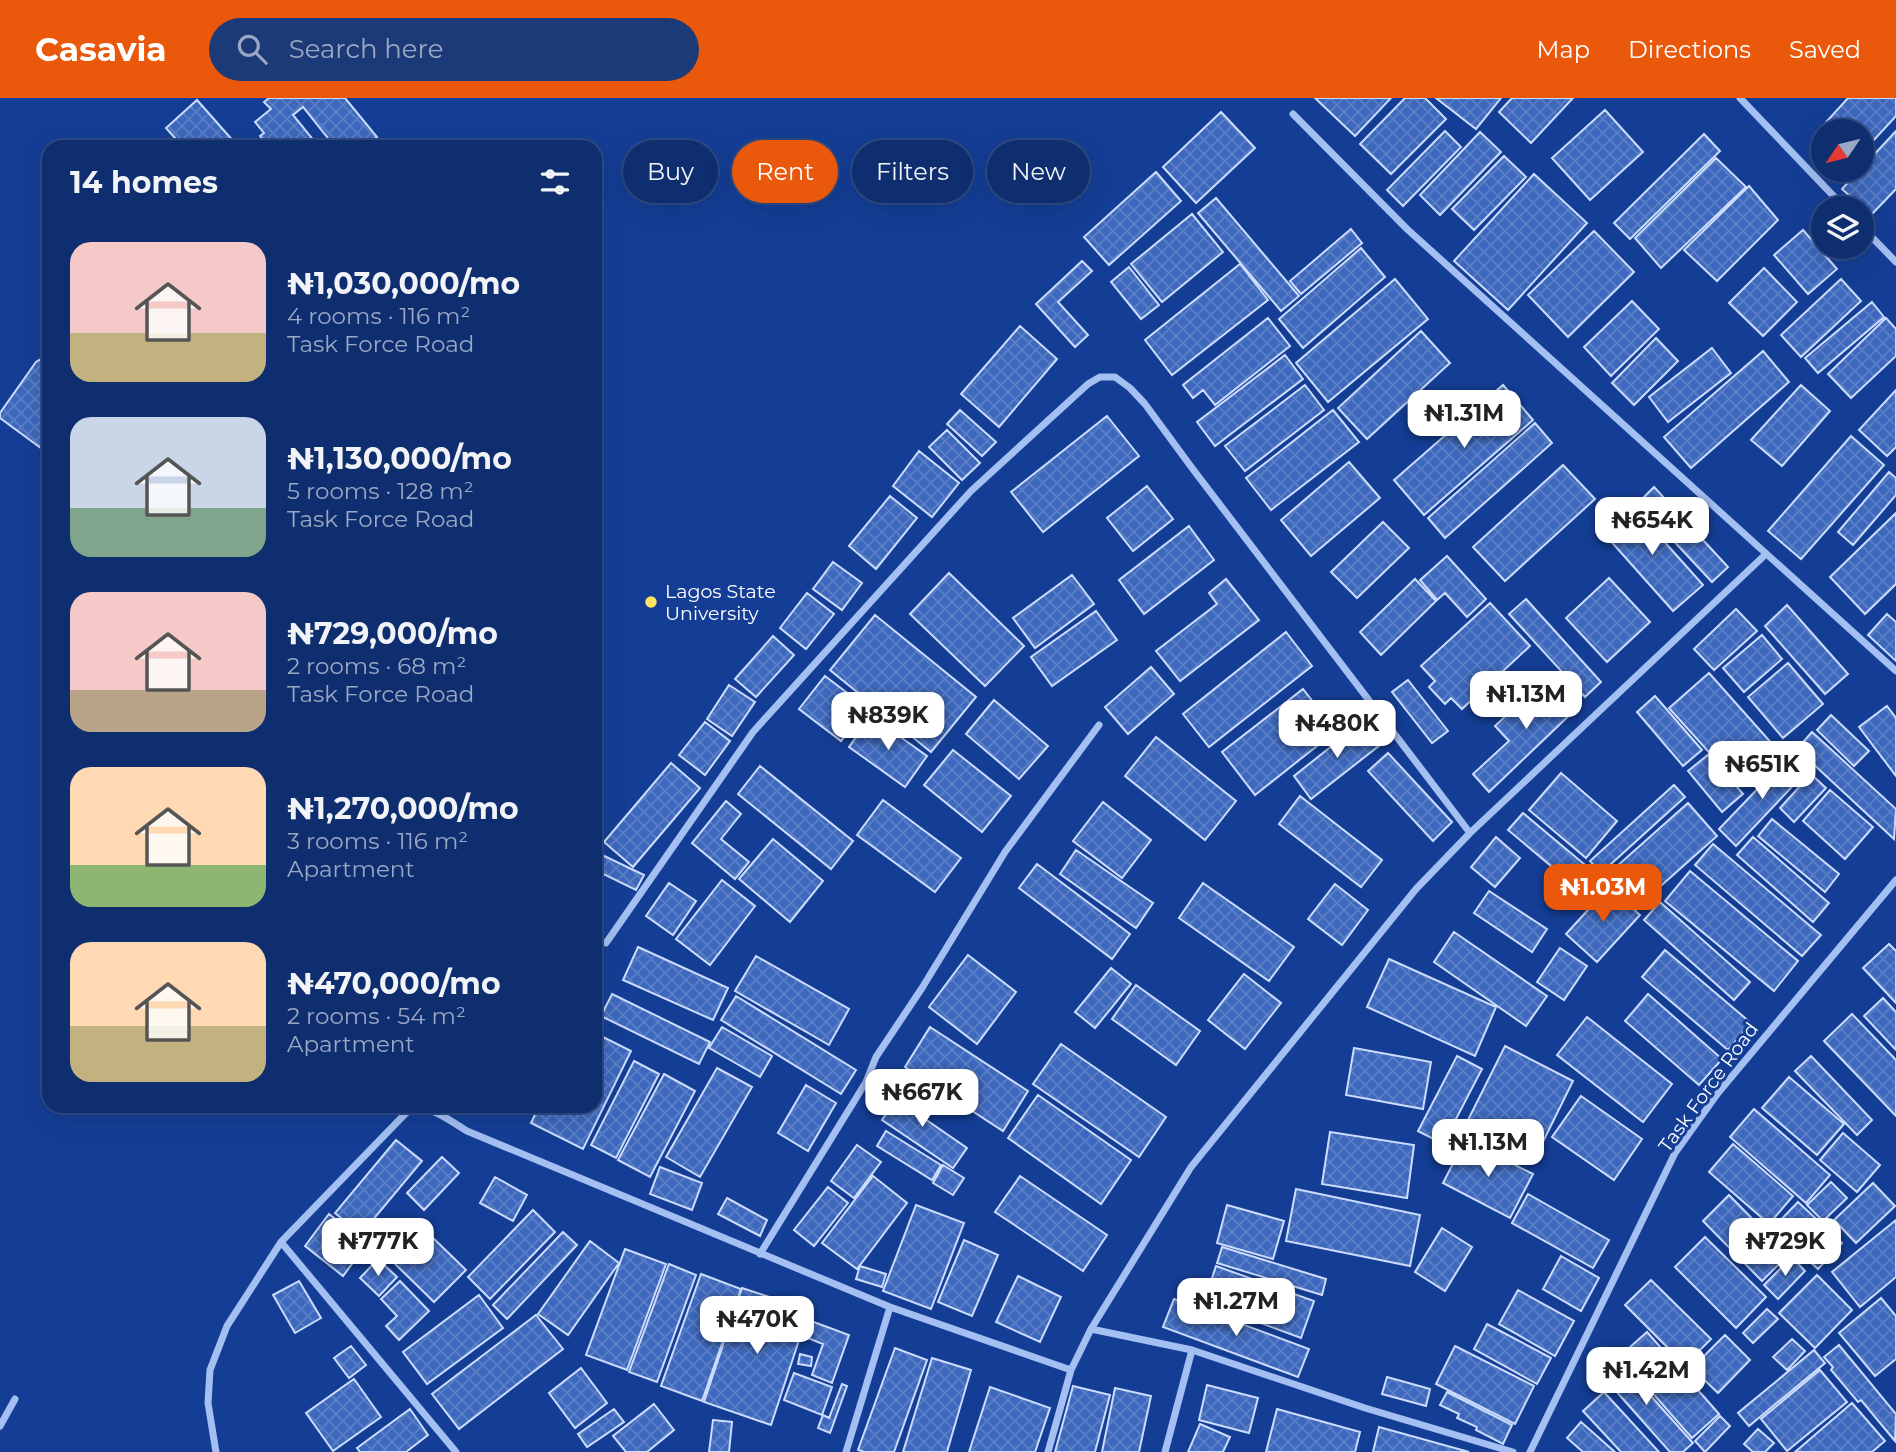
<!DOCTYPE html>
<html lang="en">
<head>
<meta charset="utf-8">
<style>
  :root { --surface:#0f2e70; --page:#1d3a78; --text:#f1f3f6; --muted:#9ba8c3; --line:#2f4a83; --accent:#ea580c }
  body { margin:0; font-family:Montserrat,sans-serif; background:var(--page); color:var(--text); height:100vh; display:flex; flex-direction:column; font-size:26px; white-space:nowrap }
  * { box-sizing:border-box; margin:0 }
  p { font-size:23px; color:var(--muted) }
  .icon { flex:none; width:38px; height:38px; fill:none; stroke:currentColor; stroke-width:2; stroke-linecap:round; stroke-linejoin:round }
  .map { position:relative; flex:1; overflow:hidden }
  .sheet { position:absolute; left:42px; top:42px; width:560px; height:973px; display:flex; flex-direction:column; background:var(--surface); border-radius:21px; box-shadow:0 7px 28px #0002,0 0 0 2px var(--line) }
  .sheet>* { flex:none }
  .hud { position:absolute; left:623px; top:42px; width:665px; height:63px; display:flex; gap:14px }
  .needle { width:46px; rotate:235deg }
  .controls { position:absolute; left:1811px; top:21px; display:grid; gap:14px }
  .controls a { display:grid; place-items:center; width:63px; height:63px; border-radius:50%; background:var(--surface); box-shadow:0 7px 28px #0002,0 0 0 2px var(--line); font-size:35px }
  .price { position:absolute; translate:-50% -60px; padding:0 16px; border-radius:14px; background:#fff; color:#222; font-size:23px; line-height:46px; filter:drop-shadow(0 2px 4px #0008) }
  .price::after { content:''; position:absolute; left:50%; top:42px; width:21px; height:16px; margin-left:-10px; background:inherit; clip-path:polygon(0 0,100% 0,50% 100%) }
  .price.current { background:var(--accent); color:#fff }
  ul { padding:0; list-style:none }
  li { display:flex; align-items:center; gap:21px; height:175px; padding:0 28px }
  li span { display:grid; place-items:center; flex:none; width:196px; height:140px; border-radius:21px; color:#555 }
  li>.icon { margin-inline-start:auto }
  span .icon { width:84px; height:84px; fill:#fffc; stroke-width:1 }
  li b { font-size:30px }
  h2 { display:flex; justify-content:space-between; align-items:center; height:84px; padding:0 28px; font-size:30px }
  .chip { padding:0 24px; border-radius:32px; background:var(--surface); box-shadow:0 7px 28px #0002,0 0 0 2px var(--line); font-size:24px; line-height:63px }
  .chip.current { background:var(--accent); color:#fff }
  header { display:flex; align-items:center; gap:42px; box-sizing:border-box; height:98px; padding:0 35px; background:var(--accent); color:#fff }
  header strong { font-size:33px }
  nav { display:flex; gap:38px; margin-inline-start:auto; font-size:24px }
  .search { width:490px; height:63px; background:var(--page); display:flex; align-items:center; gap:18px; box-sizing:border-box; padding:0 24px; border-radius:38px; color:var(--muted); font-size:26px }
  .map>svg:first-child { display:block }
</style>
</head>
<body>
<header>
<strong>Casavia</strong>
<div class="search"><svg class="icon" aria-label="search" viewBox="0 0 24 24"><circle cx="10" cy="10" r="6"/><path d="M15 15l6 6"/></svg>Search here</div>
<nav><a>Map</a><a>Directions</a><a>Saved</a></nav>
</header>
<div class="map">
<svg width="1896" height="1354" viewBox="0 0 1896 1354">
  <defs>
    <pattern id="building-cross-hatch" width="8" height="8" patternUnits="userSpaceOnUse" patternTransform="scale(1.75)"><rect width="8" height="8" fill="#3d68bd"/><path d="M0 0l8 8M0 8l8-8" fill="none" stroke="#5a7fc7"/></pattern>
  </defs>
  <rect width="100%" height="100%" fill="#143e95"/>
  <path fill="url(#building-cross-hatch)" stroke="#ccdcfd" stroke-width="2" d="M269 0H345L377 39 371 43 376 49H335L303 9 293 17 319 49H268L260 38 264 35 255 24 271 11 264 4Z
    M1315 0H1391L1355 38Z
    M1405 0H1425L1446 21 1391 76 1360 46Z
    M1436 0H1501L1476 31Z
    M1512 0H1573L1531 45 1499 14Z
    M1848 0H1896V18L1862 55V33H1824V39L1818 33Z
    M197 2 235 45 230 49H183L166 30Z
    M1605 12 1643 54 1590 102 1552 60Z
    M1221 14 1255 50 1196 105 1163 69Z
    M1445 33 1461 49 1403 108 1387 92Z
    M1896 33V91L1871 117 1842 91Z
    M1480 34 1501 54 1440 117 1420 97Z
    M1704 36 1720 53 1630 141 1614 125Z
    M1504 58 1526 79 1474 132 1452 111Z
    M1716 60 1746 89 1661 170 1635 140Z
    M1156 74 1181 103 1109 167 1084 139Z
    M1534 76 1587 125 1508 212 1454 163Z
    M1749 88 1778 122 1717 183 1684 152Z
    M1216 100 1299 198 1281 213 1198 115Z
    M1192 116 1223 154 1162 204 1131 166Z
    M1351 131 1362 145 1301 196 1290 183Z
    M1803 132 1837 171 1808 196 1774 157Z
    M1594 133 1634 174 1568 239 1528 197Z
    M1361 150 1385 179 1303 250 1279 221Z
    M1082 163 1092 173 1058 204 1088 237 1075 249 1036 206Z
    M1240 166 1268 202 1172 277 1145 242Z
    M1129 169 1159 207 1141 221 1111 184Z
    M1764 170 1797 204 1763 238 1729 205Z
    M1395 181 1428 221 1328 304 1296 265Z
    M1841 181 1861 203 1801 259 1781 237Z
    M1632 203 1659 231 1611 278 1584 249Z
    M1872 204 1884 219 1818 275 1805 260Z
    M1268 220 1290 248 1215 307 1203 292 1193 300 1183 287Z
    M1886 220 1896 231V258L1851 300 1828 276Z
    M1020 228 1057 261 999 329 961 296Z
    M1421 233 1450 265 1367 341 1338 310Z
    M1656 240 1678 263 1634 307 1612 285Z
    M1712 250 1731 275 1668 324 1649 299Z
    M1763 253 1789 284 1691 370 1664 339Z
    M49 256V356L0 320V315L36 264Z
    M1285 257 1303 281 1215 348 1197 324Z
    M1305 287 1324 312 1245 373 1225 348Z
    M1503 287 1533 322 1424 417 1394 382Z
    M1801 287 1830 313 1782 368 1751 342Z
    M1896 292V349L1887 358 1859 332Z
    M960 312 996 344 982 358 947 326Z
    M1333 312 1359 344 1271 412 1246 380Z
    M1107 318 1139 358 1043 434 1011 394Z
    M1535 325 1552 345 1445 440 1428 420Z
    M947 332 980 365 962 382 929 349Z
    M1851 338 1884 367 1801 461 1768 433Z
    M919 353 959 385 932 419 893 388Z
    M1349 364 1380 400 1311 458 1281 422Z
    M1563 367 1595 401 1505 483 1473 449Z
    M1889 374 1896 380V397L1853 447 1838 434Z
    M1147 388 1173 421 1133 453 1107 420Z
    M1654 389 1728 469 1712 484 1638 405Z
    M890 398 917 420 876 471 849 448Z
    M1630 405 1703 487 1673 513 1600 431Z
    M1896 415V486L1865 516 1830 479Z
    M1383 424 1409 450 1357 500 1331 474Z
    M1189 428 1214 462 1144 516 1119 482Z
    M1447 458 1486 501 1467 519 1445 495 1437 502 1420 482Z
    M833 464 862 485 842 512 813 491Z
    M949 475 1024 548 985 588 910 516Z
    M1072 477 1094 506 1035 550 1013 520Z
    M1609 480 1650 524 1607 564 1566 520Z
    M1226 481 1259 522 1180 583 1156 553 1217 506 1209 495Z
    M1415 481 1436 503 1381 557 1360 534Z
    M807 495 834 516 806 551 780 530Z
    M1526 501 1601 584 1585 599 1509 516Z
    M1490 505 1530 548 1462 611 1451 600 1445 606 1429 589 1435 583 1421 568Z
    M1787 507 1848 576 1825 596 1765 528Z
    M1736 511 1757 533 1714 572 1694 551Z
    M1096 513 1117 542 1052 588 1031 559Z
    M1887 516 1896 524V563L1868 537Z
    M875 517 976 599 931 654 830 572Z
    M1286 534 1312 568 1209 649 1183 616Z
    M1762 537 1782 561 1744 594 1723 570Z
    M773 538 794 557 756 599 735 581Z
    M1788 565 1823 606 1783 640 1748 599Z
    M1151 569 1174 596 1128 636 1105 609Z
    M1709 575 1774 648 1735 683 1669 610Z
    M825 578 867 610 841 643 799 611Z
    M1547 579 1576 611 1489 694 1473 676 1509 643 1495 628Z
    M1408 582 1448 633 1432 645 1392 594Z
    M729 587 755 604 732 638 707 621Z
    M1303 591 1336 633 1255 697 1222 654Z
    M1655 598 1702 652 1683 668 1637 614Z
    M994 602 1048 648 1019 681 966 636Z
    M1887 608 1896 620V678L1859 629Z
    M1831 617 1869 653 1854 668 1817 632Z
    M871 618 927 658 905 689 849 649Z
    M705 624 730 643 705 677 679 657Z
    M1362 624 1380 647 1311 701 1294 678Z
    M1812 634 1896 711 1894 741 1797 651Z
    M1156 639 1236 703 1205 742 1125 678Z
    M953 652 1011 698 982 734 924 687Z
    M1388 655 1452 724 1433 743 1368 673Z
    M1709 656 1743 696 1722 714 1688 673Z
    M1789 658 1806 674 1736 748 1719 731Z
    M671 665 700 690 633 769 604 744Z
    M760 668 853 743 831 771 738 696Z
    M1561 675 1617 723 1586 760 1529 712Z
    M1811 676 1826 690 1794 724 1780 710Z
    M1674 687 1685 699 1601 775 1590 763Z
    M1830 692 1873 729 1845 761 1803 723Z
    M1300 698 1382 762 1361 789 1279 726Z
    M883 702 961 760 935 794 857 737Z
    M726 703 741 716 721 741 749 764 735 781 692 745Z
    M1103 704 1151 742 1122 780 1073 743Z
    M1688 705 1717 738 1636 810 1607 777Z
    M1523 715 1596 776 1581 793 1508 732Z
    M1772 721 1839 776 1825 794 1758 738Z
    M1496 739 1520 760 1495 789 1471 769Z
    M1753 739 1829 805 1813 824 1737 757Z
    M773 741 823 783 790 824 739 781Z
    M1713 746 1821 837 1802 858 1695 767Z
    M1076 752 1153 805 1136 830 1060 776Z
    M598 755 644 777 636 792 595 772V761Z
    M1037 766 1130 836 1112 861 1019 790Z
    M1690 773 1798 863 1774 893 1665 803Z
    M722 782 755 808 710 867 676 841Z
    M669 785 696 803 673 837 646 818Z
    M1203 785 1294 849 1269 883 1179 820Z
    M1335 786 1368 812 1342 847 1308 821Z
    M1609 789 1640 817 1597 864 1566 836Z
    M1489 793 1547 831 1532 854 1474 815Z
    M1660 804 1750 884 1734 902 1644 822Z
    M1454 834 1547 898 1526 928 1434 864Z
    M1889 846 1896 853V905L1863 870Z
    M638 849 728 890 713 922 623 882Z
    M1560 850 1587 868 1564 902 1537 884Z
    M1665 852 1751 925 1728 952 1642 879Z
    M968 857 1016 894 977 946 929 909Z
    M756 858 849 911 829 947 735 893Z
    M1389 861 1496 909 1475 958 1367 909Z
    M1111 870 1131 886 1095 930 1075 914Z
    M1244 876 1281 905 1245 951 1208 922Z
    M1136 887 1200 933 1176 967 1112 921Z
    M612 896 710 944 699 966 601 918Z
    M1648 896 1722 961 1699 987 1625 923Z
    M736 898 856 972 841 996 721 922Z
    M1883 900 1896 914V952L1864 918Z
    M1852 916 1896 962V1018L1824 943Z
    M1587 919 1672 986 1643 1024 1557 957Z
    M722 929 772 958 760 979 709 950Z
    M930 929 1028 993 1003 1033 905 969Z
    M595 935 631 953 583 1051 531 1025 539 1008H595Z
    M1061 946 1166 1019 1139 1059 1033 986Z
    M1505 948 1573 983 1533 1064 1464 1030Z
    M1354 950 1431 964 1423 1011 1346 997Z
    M1457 958 1482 971 1443 1046 1418 1033Z
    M1811 958 1872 1022 1857 1037 1795 973Z
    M634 963 659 976 616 1060 591 1047Z
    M717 970 752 989 700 1079 666 1059Z
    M664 976 695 993 650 1079 618 1062Z
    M1789 979 1844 1026 1817 1057 1762 1010Z
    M806 987 836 1005 808 1053 778 1035Z
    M905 987 921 998 912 1012 967 1050 953 1070 882 1022Z
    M1038 997 1131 1062 1101 1106 1008 1040Z
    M1581 998 1642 1041 1614 1082 1552 1039Z
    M1754 1011 1830 1077 1806 1105 1730 1039Z
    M886 1033 941 1067 932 1082 877 1048Z
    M1330 1034 1414 1047 1407 1100 1322 1086Z
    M1843 1035 1880 1067 1857 1094 1820 1062Z
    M396 1042 422 1063 361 1136 335 1115Z
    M1465 1042 1533 1076 1510 1120 1443 1085Z
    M1733 1046 1793 1098 1769 1126 1709 1074Z
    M857 1047 881 1064 854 1100 831 1083Z
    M442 1059 459 1075 424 1112 407 1095Z
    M943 1067 964 1080 953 1097 933 1085Z
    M660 1069 702 1085 692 1112 650 1096Z
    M873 1078 907 1105 857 1171 822 1145Z
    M1020 1078 1107 1137 1083 1173 995 1114Z
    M495 1079 527 1097 513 1123 480 1105Z
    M1831 1084 1847 1100 1823 1123 1807 1107Z
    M1873 1085 1895 1108 1856 1145 1834 1122Z
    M828 1089 848 1105 814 1148 794 1132Z
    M1296 1091 1420 1117 1410 1168 1286 1143Z
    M1528 1096 1609 1142 1593 1170 1512 1125Z
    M1729 1097 1788 1157 1762 1183 1703 1123Z
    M727 1100 767 1122 760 1138 718 1116Z
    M1798 1104 1842 1145 1818 1171 1773 1130Z
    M916 1107 964 1125 931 1211 883 1193Z
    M1227 1107 1284 1123 1273 1161 1217 1145Z
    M533 1112 555 1134 490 1201 468 1179Z
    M329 1116 367 1146 343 1178 305 1148Z
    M1896 1122V1179L1860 1209 1832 1174Z
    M1442 1130 1472 1149 1445 1193 1415 1174Z
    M425 1132 466 1172 434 1204 393 1164Z
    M563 1134 577 1147 507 1221 493 1207Z
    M1705 1139 1766 1199 1736 1230 1675 1169Z
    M964 1142 998 1157 972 1218 938 1204Z
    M590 1143 619 1165 568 1237 538 1216Z
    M1222 1149 1326 1181 1322 1197 1217 1165Z
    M625 1151 666 1166 627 1272 586 1257Z
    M1561 1158 1599 1180 1581 1213 1543 1191Z
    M1792 1159 1805 1173 1778 1201 1764 1187Z
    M378 1161 397 1179 379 1198 360 1180Z
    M669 1166 696 1177 657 1284 629 1274Z
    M860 1168 886 1176 882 1189 856 1181Z
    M1216 1168 1314 1203 1301 1240 1204 1204Z
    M701 1176 741 1191 702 1303 661 1288Z
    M1817 1177 1852 1212 1815 1250 1779 1215Z
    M1018 1178 1061 1199 1040 1244 996 1224Z
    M1651 1182 1711 1241 1685 1267 1625 1207Z
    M299 1183 321 1220 295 1235 273 1197Z
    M400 1183 429 1213 399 1242 386 1228 397 1218 381 1201Z
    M742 1190 809 1212 771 1327 704 1304Z
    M1518 1192 1574 1223 1555 1258 1499 1226Z
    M479 1197 503 1230 427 1286 403 1254Z
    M1881 1200 1896 1218V1261L1875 1278 1839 1235Z
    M1174 1201 1309 1251 1298 1279 1163 1229Z
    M1767 1211 1778 1221 1753 1245 1743 1235Z
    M536 1217 563 1251 459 1331 432 1296Z
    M811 1223 849 1237 832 1285 812 1277 823 1246 805 1239Z
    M1487 1226 1551 1260 1537 1286 1474 1251Z
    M1647 1234 1719 1316 1692 1340 1620 1258Z
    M1725 1237 1750 1262 1718 1295 1692 1270Z
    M1792 1241 1805 1253 1787 1272 1773 1259Z
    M1839 1247 1896 1316 1895 1343 1861 1302 1858 1304 1831 1272 1833 1269 1824 1259Z
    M351 1248 366 1267 349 1280 334 1260Z
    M1455 1248 1534 1288 1515 1326 1436 1286Z
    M895 1250 927 1262 894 1354H864L858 1352Z
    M1814 1252 1825 1265 1749 1328 1738 1315Z
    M800 1256 812 1259 811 1268 798 1266Z
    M1616 1259 1693 1345 1683 1354H1670L1599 1274Z
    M932 1260 971 1272 947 1354H903Z
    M581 1270 607 1305 575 1330 549 1295Z
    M1820 1272 1847 1304 1787 1353 1761 1321Z
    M794 1275 832 1289 822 1317 784 1302Z
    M1387 1279 1430 1291 1426 1308 1382 1296Z
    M354 1281 381 1319 333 1353 306 1315Z
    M842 1286 847 1288 830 1335 818 1330 823 1317 829 1320Z
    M1207 1287 1258 1300 1249 1335 1199 1322Z
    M1073 1288 1110 1297 1095 1354H1055Z
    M990 1289 1050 1310 1035 1354H969Z
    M1115 1290 1151 1298 1139 1354H1102Z
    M1447 1294 1512 1327 1503 1346 1476 1332 1477 1329 1457 1320 1459 1316 1440 1307Z
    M1604 1294 1659 1354H1621L1583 1313Z
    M1852 1305 1885 1343 1872 1354H1795Z
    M654 1306 674 1332 647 1354H626L613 1338Z
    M410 1311 428 1337 406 1354H360L357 1350Z
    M614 1311 624 1324 587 1349 578 1336Z
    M1277 1311 1360 1334 1355 1354H1266Z
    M1720 1318 1730 1328 1705 1354 1695 1343Z
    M713 1322 732 1324 729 1354H709Z
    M1581 1324 1615 1354H1583L1567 1340Z
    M1200 1326 1230 1339 1223 1354H1188Z
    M1379 1329 1469 1354H1373Z
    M1758 1331 1774 1345 1765 1354H1753L1744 1346Z"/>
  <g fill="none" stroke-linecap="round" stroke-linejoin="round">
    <path stroke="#a4bff2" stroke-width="7" d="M1740 0 1845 110
      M1293 16 1407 131 1896 573
      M1862 129 1896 164
      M606 845 753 634 971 393 1088 286 1100 279H1115L1130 290 1145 306 1192 370 1470 735
      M281 1144 456 1354
      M760 1156 866 984 876 959 922 890 1005 754 1099 627
      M1091 1231 1192 1252 1365 1310 1513 1354
      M0 1328 15 1301
      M216 1354 208 1305 210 1272 227 1228 281 1144 405 1016C423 1000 450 1023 467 1033L890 1209 1071 1272
      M846 1354 890 1209
      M1048 1354 1071 1272 1091 1231 1191 1069 1416 791 1470 735 1766 456
      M1165 1354 1192 1252
      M1530 1354 1675 1055 1718 995 1896 782"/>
  </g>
  <circle fill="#ffe365" stroke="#143e95" stroke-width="2.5" cx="651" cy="504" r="7"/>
  <g text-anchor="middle" stroke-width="6" stroke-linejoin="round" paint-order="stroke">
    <g font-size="19" fill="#fff" stroke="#143e95" text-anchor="start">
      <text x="665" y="500">Lagos State<tspan x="665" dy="22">University</tspan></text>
    </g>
    <g font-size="19" fill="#fff" stroke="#143e95">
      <text transform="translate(1708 989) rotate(-54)" y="7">Task Force Road</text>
    </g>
  </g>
</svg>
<div class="controls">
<a><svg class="needle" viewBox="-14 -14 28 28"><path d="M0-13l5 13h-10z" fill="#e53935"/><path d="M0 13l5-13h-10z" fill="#9ba8c3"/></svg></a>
<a><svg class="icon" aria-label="layers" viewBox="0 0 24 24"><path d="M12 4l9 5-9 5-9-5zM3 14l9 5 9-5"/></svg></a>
</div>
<b class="price" style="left:1464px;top:352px">₦1.31M</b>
<b class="price" style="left:1652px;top:459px">₦654K</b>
<b class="price" style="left:1526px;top:633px">₦1.13M</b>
<b class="price" style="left:888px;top:654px">₦839K</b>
<b class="price" style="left:1337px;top:662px">₦480K</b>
<b class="price" style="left:1762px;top:703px">₦651K</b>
<b class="price current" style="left:1603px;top:826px">₦1.03M</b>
<b class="price" style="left:922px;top:1031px">₦667K</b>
<b class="price" style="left:1488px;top:1081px">₦1.13M</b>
<b class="price" style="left:378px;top:1180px">₦777K</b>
<b class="price" style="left:1785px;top:1180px">₦729K</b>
<b class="price" style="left:1236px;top:1240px">₦1.27M</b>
<b class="price" style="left:757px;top:1258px">₦470K</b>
<b class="price" style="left:1646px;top:1309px">₦1.42M</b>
<div class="hud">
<a class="chip">Buy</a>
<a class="chip current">Rent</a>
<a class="chip">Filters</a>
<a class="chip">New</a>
</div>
<section class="sheet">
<h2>14 homes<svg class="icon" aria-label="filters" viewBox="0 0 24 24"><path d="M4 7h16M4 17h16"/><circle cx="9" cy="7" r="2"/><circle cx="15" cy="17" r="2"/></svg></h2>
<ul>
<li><span style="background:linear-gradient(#f6c9c9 65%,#c2b280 0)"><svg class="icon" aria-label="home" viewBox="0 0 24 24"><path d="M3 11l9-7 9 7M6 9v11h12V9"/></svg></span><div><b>₦1,030,000/mo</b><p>4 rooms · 116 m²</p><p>Task Force Road</p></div></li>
<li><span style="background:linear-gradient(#c9d6e8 65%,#7fa58c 0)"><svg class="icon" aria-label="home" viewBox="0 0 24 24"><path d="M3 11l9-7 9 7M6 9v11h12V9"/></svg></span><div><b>₦1,130,000/mo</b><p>5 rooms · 128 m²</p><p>Task Force Road</p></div></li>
<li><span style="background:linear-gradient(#f6c9c9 70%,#b9a48a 0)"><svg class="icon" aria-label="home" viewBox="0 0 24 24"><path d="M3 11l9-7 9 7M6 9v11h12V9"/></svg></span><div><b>₦729,000/mo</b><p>2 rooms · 68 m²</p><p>Task Force Road</p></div></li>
<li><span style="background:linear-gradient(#ffd9b3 70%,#8fb573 0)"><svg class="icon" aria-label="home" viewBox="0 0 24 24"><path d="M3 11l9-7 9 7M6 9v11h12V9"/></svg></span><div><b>₦1,270,000/mo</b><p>3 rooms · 116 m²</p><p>Apartment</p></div></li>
<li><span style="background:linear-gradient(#ffd9b3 60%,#c2b280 0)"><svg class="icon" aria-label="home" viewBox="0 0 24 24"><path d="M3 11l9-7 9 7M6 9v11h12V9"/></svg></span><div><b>₦470,000/mo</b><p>2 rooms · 54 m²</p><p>Apartment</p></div></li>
</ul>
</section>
</div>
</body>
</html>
